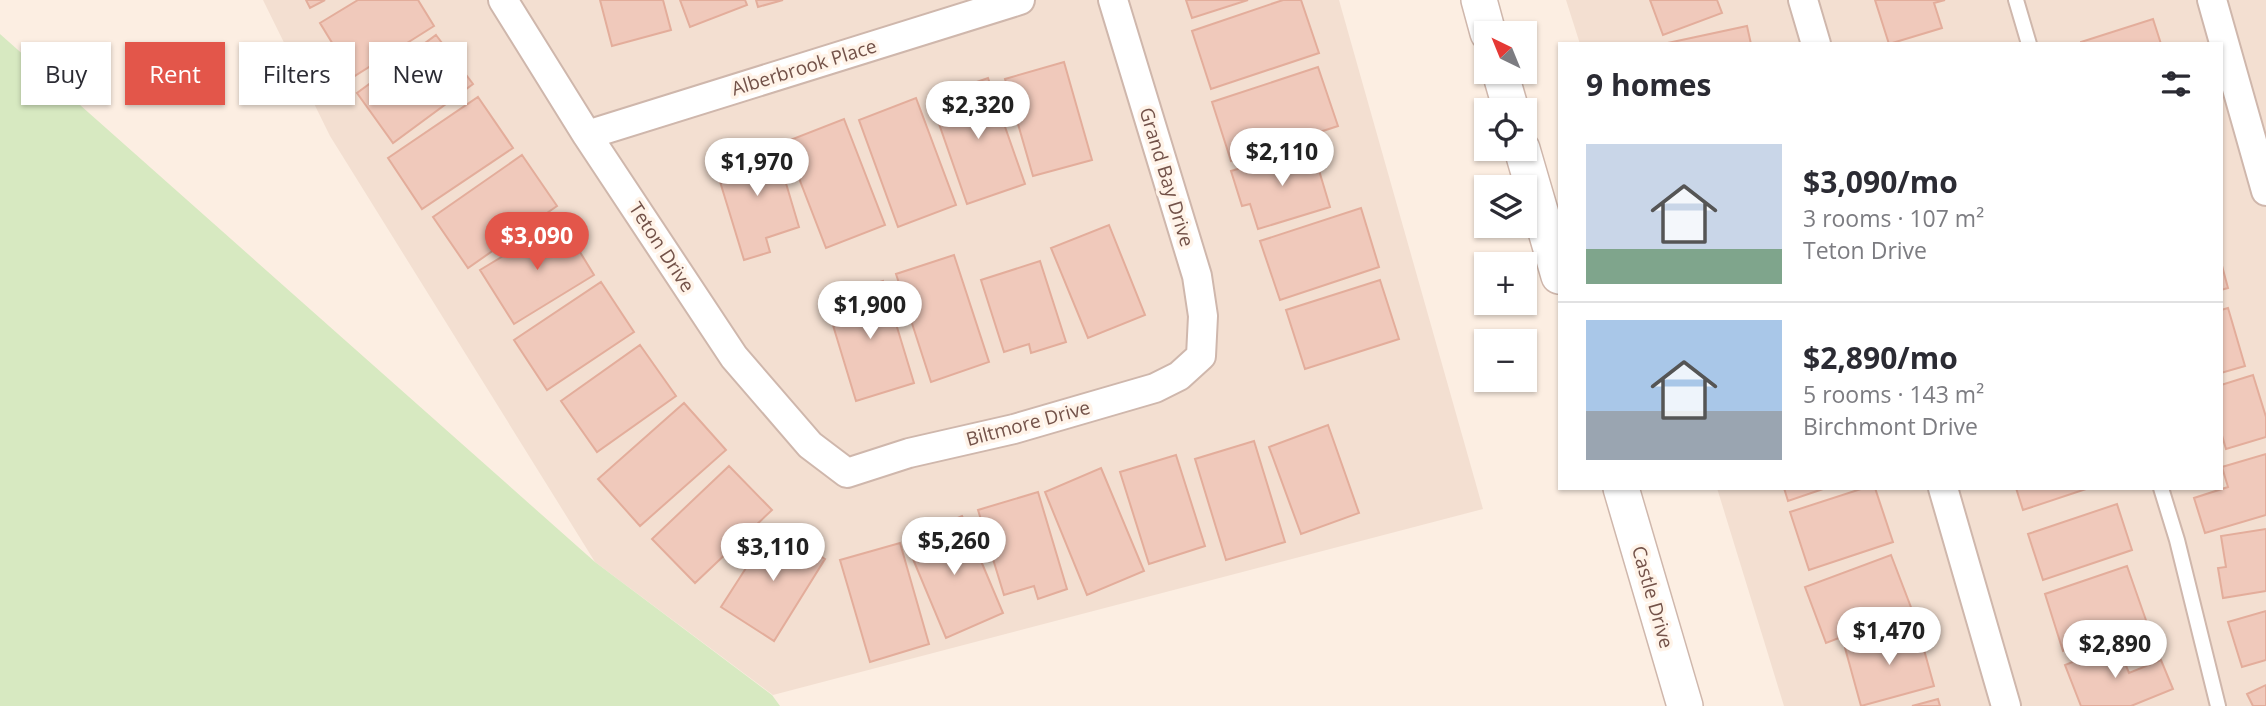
<!DOCTYPE html>
<html lang="en">
<head>
<meta charset="utf-8">
<style>
  :root { --surface:#fff; --page:#f2f2f3; --text:#2b2b33; --muted:#7c7c81; --line:#e1e1e2; --accent:#e3564a }
  body { margin:0; font-family:"Open Sans",sans-serif; background:var(--page); color:var(--text); height:100vh; display:flex; flex-direction:column; font-size:26px; white-space:nowrap }
  * { box-sizing:border-box; margin:0 }
  p { font-size:23px; color:var(--muted) }
  .icon { flex:none; width:38px; height:38px; fill:none; stroke:currentColor; stroke-width:2; stroke-linecap:round; stroke-linejoin:round }
  .map { position:relative; flex:1; overflow:hidden }
  .sheet { position:absolute; left:1558px; top:42px; width:665px; height:448px; display:flex; flex-direction:column; background:var(--surface); border-radius:0px; box-shadow:0 2px 5px #0004 }
  .sheet>* { flex:none }
  .hud { position:absolute; left:21px; top:42px; width:665px; height:63px; display:flex; gap:14px }
  .needle { width:46px; rotate:317deg }
  .fabs { position:absolute; left:1474px; top:21px; display:grid; gap:14px }
  .fabs a { display:grid; place-items:center; width:63px; height:63px; border-radius:0px; background:var(--surface); box-shadow:0 2px 5px #0004; font-size:35px }
  .price { position:absolute; translate:-50% -60px; padding:0 16px; border-radius:24px; background:#fff; color:#222; font-size:23px; line-height:46px; filter:drop-shadow(0 2px 4px #0008) }
  .price::after { content:''; position:absolute; left:50%; top:42px; width:21px; height:16px; margin-left:-10px; background:inherit; clip-path:polygon(0 0,100% 0,50% 100%) }
  .price.current { background:var(--accent); color:#fff }
  ul { padding:0; list-style:none }
  li { display:flex; align-items:center; gap:21px; height:175px; padding:0 28px }
  li+li { border-top:2px solid var(--line) }
  li span { display:grid; place-items:center; flex:none; width:196px; height:140px; border-radius:0px; color:#555 }
  li>.icon { margin-inline-start:auto }
  span .icon { width:84px; height:84px; fill:#fffc; stroke-width:1 }
  li b { font-size:30px }
  h2 { display:flex; justify-content:space-between; align-items:center; height:84px; padding:0 28px; font-size:30px }
  .pill { padding:0 24px; border-radius:0px; background:var(--surface); box-shadow:0 2px 5px #0004; font-size:24px; line-height:63px }
  .pill.current { background:var(--accent); color:#fff }
  .map>svg:first-child { display:block }
</style>
</head>
<body>
<div class="map">
<svg width="2266" height="706" viewBox="0 0 2266 706">
  <rect width="100%" height="100%" fill="#fceee2"/>
  <path fill="#f3dfd1" d="M263 0H1339L1483 509 773 695 595 562 330 136Z
    M1566 0H2266V706H1784L1717 488H2221V44H1580Z"/>
  <path fill="#d7e9c1" d="M0 34 595 562 772 695 780 706H0Z"/>
  <path fill="#f0c9bb" stroke="#e3ad9b" stroke-width="2" d="M306 0H325L310 8Z
    M358 0H418L434 26 353 77 320 23Z
    M600 0H663L671 30 612 46Z
    M680 0H745L747 5 690 27Z
    M756 0H783L758 7Z
    M1186 0H1248L1192 18Z
    M1283 0H1301L1319 53 1211 89 1192 31Z
    M1650 0H1717L1722 13 1663 35Z
    M1875 0H1945L1934 3 1942 28 1889 44Z
    M2153 19 2161 44H2081V42Z
    M1747 26 1751 44H1663Z
    M436 35 473 84 393 143 357 93Z
    M1064 62 1092 160 1033 176 1005 79Z
    M1318 67 1338 126 1231 161 1212 102Z
    M988 78 1025 184 967 204 930 98Z
    M478 97 513 148 422 209 388 158Z
    M916 98 956 205 898 227 859 120Z
    M844 119 885 225 826 248 785 142Z
    M774 143 799 227 766 238 770 252 744 260 714 162Z
    M1312 147 1330 207 1258 229 1250 204 1242 206 1231 171Z
    M522 155 557 206 468 268 433 217Z
    M1361 208 1379 267 1280 300 1260 241Z
    M561 221 594 275 514 324 480 270Z
    M1109 225 1145 315 1088 338 1051 248Z
    M954 255 989 362 931 382 896 274Z
    M1040 261 1066 342 1031 353 1029 344 1004 352 981 280Z
    M2221 262 2228 288 2221 290Z
    M1380 280 1399 339 1305 369 1286 310Z
    M883 281 914 383 856 401 825 299Z
    M601 282 634 332 547 390 514 340Z
    M2228 308 2245 366 2221 373V310Z
    M640 345 676 396 597 452 561 401Z
    M2253 375 2266 417V437L2226 449 2221 432V385Z
    M684 403 726 450 640 526 598 479Z
    M1328 425 1359 513 1301 534 1269 447Z
    M1254 441 1285 542 1226 560 1195 459Z
    M2266 454V515L2205 533 2194 498 2228 487 2222 467Z
    M1176 455 1205 546 1149 564 1120 472Z
    M729 466 772 510 695 583 652 539Z
    M1101 468 1144 571 1087 595 1045 492Z
    M1784 488H1826L1788 501Z
    M1864 488H1875L1893 542 1809 570 1790 512Z
    M2016 488H2089L2023 510Z
    M1038 492 1067 589 1038 599 1034 586 1004 595 978 510Z
    M2117 504 2132 550 2043 580 2028 534Z
    M962 516 1003 613 946 638 905 540Z
    M773 526 825 559 774 641 721 607Z
    M2266 529V591L2223 598 2218 568 2226 567 2221 536Z
    M900 543 929 644 870 662 840 560Z
    M1891 555 1912 610 1826 643 1805 587Z
    M2127 566 2147 623 2063 651 2045 594Z
    M2266 611V660L2242 667 2228 622Z
    M1918 628 1934 686 1861 706 1845 648Z
    M2117 644 2129 673 2161 660 2173 689 2131 706H2081L2065 665Z
    M2266 685V706H2253L2247 694Z
    M1938 699 1940 706H1912Z"/>
  <g fill="none" stroke-linecap="round" stroke-linejoin="round">
    <defs>
      <path id="service" d="M2016 0 2029 44
        M2161 488 2177 540 2218 706"/>
      <path id="minor" d="M503 0 587 135 734 357 810 445 847 473 909 453 1014 429 1155 388 1179 376 1201 356 1203 316 1197 276 1113 0
        M1803 0 1816 44
        M2212 0 2266 191
        M587 135 1020 0
        M1943 488 2006 706"/>
      <path id="tertiary" d="M1479 0 1488 33
        M1500 72 1511 110
        M1522 149 1559 276
        M1621 488 1685 706"/>
    </defs>
    <use href="#service" stroke="#cfb7ac" stroke-width="18"/>
    <use href="#minor" stroke="#cfb7ac" stroke-width="32"/>
    <use href="#tertiary" stroke="#cfb7ac" stroke-width="38"/>
    <use href="#service" stroke="#fff" stroke-width="14"/>
    <use href="#minor" stroke="#fff" stroke-width="28"/>
    <use href="#tertiary" stroke="#fff" stroke-width="35"/>
  </g>
  <g text-anchor="middle" stroke-width="7" stroke-linejoin="round" paint-order="stroke">
    <g font-size="19" fill="#735249" stroke="#fff3e8">
      <text transform="translate(804 67) rotate(-17)" y="7">Alberbrook Place</text>
      <text transform="translate(1167 177) rotate(73)" y="7">Grand Bay Drive</text>
      <text transform="translate(662 247) rotate(57)" y="7">Teton Drive</text>
      <text transform="translate(1028 423) rotate(-15)" y="7">Biltmore Drive</text>
      <text transform="translate(1653 597) rotate(74)" y="7">Castle Drive</text>
    </g>
  </g>
</svg>
<div class="fabs">
<a><svg class="needle" viewBox="-14 -14 28 28"><path d="M0-13l5 13h-10z" fill="#e53935"/><path d="M0 13l5-13h-10z" fill="#7c7c81"/></svg></a>
<a><svg class="icon" aria-label="locate" viewBox="0 0 24 24"><circle cx="12" cy="12" r="6"/><path d="M12 2v4M12 18v4M2 12h4M18 12h4"/></svg></a>
<a><svg class="icon" aria-label="layers" viewBox="0 0 24 24"><path d="M12 4l9 5-9 5-9-5zM3 14l9 5 9-5"/></svg></a>
<a>+</a>
<a>−</a>
</div>
<b class="price" style="left:978px;top:141px">$2,320</b>
<b class="price" style="left:1282px;top:188px">$2,110</b>
<b class="price" style="left:757px;top:198px">$1,970</b>
<b class="price current" style="left:537px;top:272px">$3,090</b>
<b class="price" style="left:870px;top:341px">$1,900</b>
<b class="price" style="left:954px;top:577px">$5,260</b>
<b class="price" style="left:773px;top:583px">$3,110</b>
<b class="price" style="left:1889px;top:667px">$1,470</b>
<b class="price" style="left:2115px;top:680px">$2,890</b>
<div class="hud">
<a class="pill">Buy</a>
<a class="pill current">Rent</a>
<a class="pill">Filters</a>
<a class="pill">New</a>
</div>
<section class="sheet">
<h2>9 homes<svg class="icon" aria-label="filters" viewBox="0 0 24 24"><path d="M4 7h16M4 17h16"/><circle cx="9" cy="7" r="2"/><circle cx="15" cy="17" r="2"/></svg></h2>
<ul>
<li><span style="background:linear-gradient(#c9d6e8 75%,#7fa58c 0)"><svg class="icon" aria-label="home" viewBox="0 0 24 24"><path d="M3 11l9-7 9 7M6 9v11h12V9"/></svg></span><div><b>$3,090/mo</b><p>3 rooms · 107 m²</p><p>Teton Drive</p></div></li>
<li><span style="background:linear-gradient(#a9c7e8 65%,#9aa5b1 0)"><svg class="icon" aria-label="home" viewBox="0 0 24 24"><path d="M3 11l9-7 9 7M6 9v11h12V9"/></svg></span><div><b>$2,890/mo</b><p>5 rooms · 143 m²</p><p>Birchmont Drive</p></div></li>
</ul>
</section>
</div>
</body>
</html>
